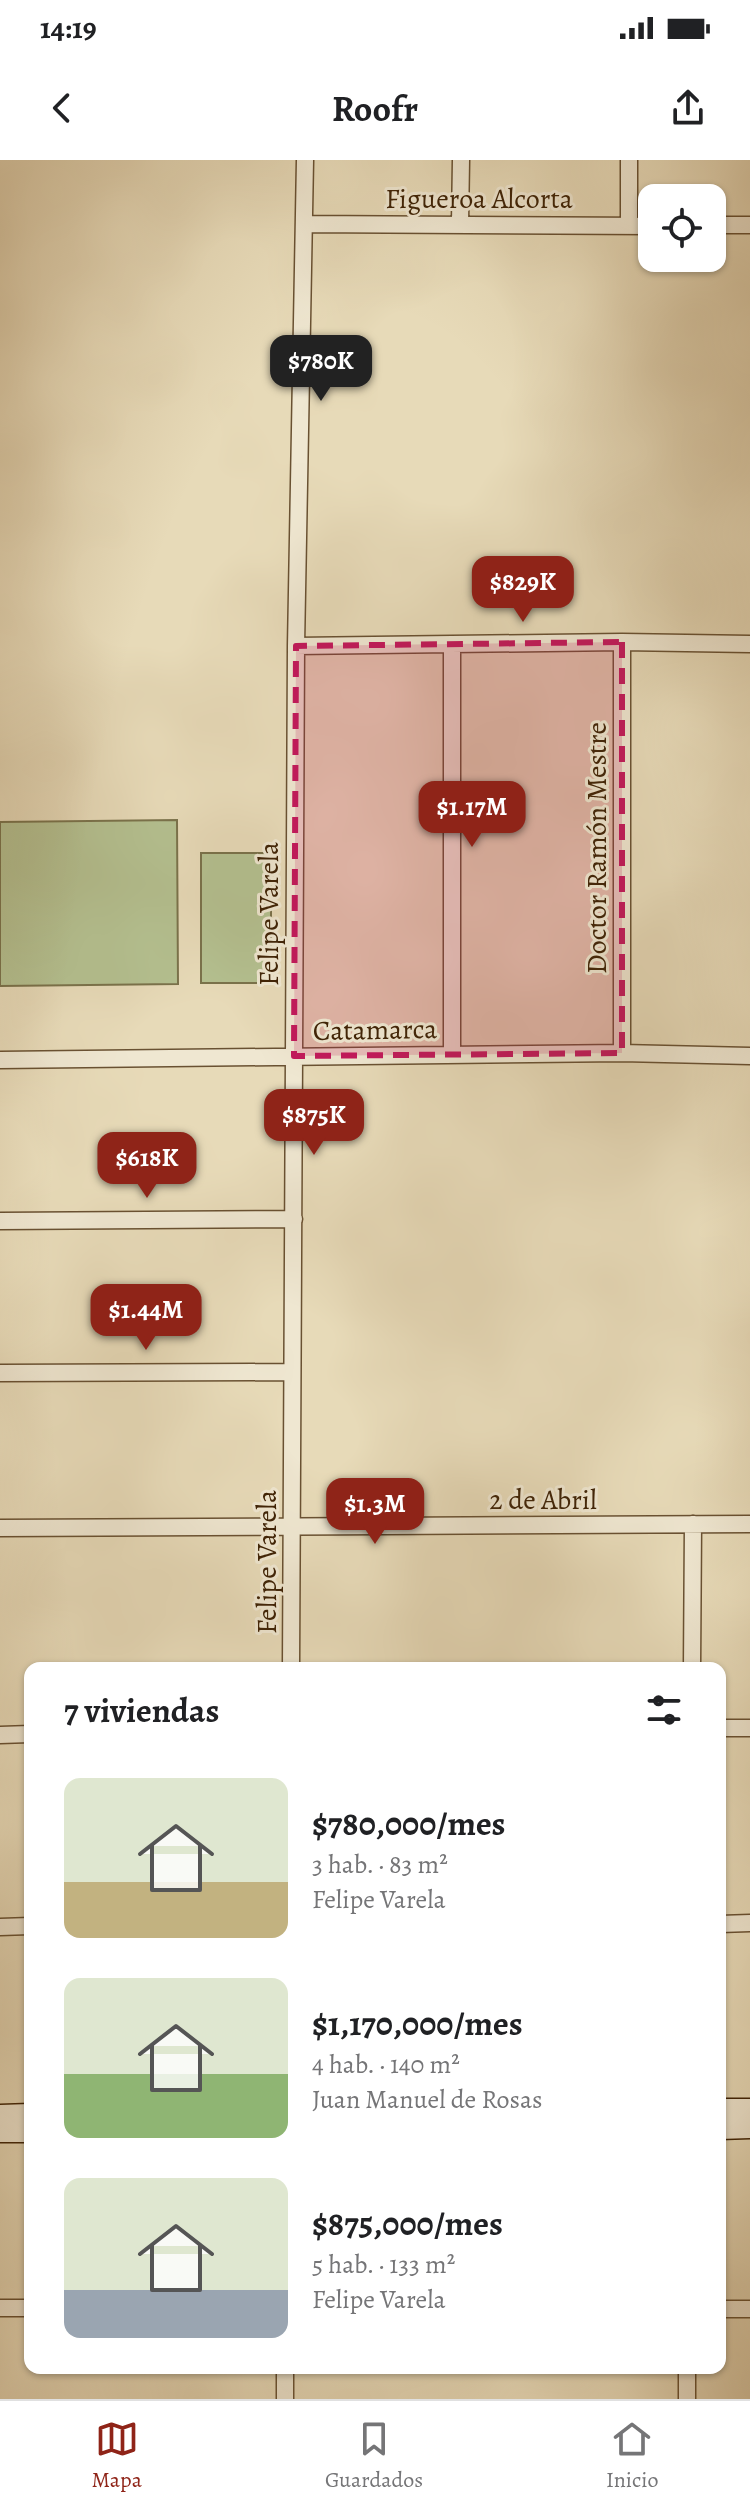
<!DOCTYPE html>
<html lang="es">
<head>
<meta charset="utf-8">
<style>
  :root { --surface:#fff; --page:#f6f6f6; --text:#202124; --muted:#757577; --line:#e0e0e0; --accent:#8f2418 }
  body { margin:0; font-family:Alegreya,serif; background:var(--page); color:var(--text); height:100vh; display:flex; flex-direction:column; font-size:30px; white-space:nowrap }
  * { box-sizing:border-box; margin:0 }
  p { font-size:26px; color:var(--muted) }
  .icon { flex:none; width:44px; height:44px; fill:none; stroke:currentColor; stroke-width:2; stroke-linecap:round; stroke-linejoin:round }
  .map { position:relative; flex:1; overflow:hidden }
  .sheet { position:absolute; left:24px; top:1502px; width:702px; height:712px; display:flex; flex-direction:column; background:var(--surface); border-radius:16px; box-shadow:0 2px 6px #0004 }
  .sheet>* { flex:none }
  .tools { position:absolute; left:638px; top:24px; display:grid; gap:16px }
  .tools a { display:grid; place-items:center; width:88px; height:88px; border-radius:16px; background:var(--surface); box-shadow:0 2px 6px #0004; font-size:40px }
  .price { position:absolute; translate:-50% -68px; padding:0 18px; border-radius:16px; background:var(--accent); color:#fff; font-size:26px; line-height:52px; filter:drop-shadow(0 2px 4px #0008) }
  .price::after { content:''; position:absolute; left:50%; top:48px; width:24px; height:18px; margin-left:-12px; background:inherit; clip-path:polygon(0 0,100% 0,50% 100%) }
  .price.selected { background:#222; color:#fff }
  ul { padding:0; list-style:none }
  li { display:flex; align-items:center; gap:24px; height:200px; padding:0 40px }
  li span { display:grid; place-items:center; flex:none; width:224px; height:160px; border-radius:16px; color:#555 }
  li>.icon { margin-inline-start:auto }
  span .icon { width:96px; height:96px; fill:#fffc; stroke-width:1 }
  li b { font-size:34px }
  h2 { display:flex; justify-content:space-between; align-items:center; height:96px; padding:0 40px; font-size:34px }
  .status { display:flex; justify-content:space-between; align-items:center; height:56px; padding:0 40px; background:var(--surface); direction:ltr }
  .status svg { height:22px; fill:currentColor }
  header { display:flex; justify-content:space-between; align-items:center; height:104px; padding:0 40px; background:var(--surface); font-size:36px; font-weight:700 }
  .tab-bar { display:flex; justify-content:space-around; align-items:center; height:112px; border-top:2px solid var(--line); background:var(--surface); font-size:22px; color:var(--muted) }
  .tab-bar a { display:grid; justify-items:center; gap:4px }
  .tab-bar .selected { color:var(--accent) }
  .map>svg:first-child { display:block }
</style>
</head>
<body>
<div class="status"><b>14:19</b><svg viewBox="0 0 49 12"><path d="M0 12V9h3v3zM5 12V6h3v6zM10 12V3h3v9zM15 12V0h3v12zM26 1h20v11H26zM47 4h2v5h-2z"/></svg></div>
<header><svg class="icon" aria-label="back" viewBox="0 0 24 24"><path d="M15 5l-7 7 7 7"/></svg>Roofr<svg class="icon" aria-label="share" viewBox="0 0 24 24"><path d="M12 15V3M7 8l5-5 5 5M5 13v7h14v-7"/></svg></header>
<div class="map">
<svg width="750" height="2239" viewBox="0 0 750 2239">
  <rect width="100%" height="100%" fill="#e7dab8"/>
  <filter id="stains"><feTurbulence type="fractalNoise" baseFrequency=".0025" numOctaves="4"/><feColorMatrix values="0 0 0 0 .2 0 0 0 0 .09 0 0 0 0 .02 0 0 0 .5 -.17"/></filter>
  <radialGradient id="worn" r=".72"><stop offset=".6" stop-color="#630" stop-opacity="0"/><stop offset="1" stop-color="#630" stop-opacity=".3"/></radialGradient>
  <path fill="#b4c090" stroke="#7a724b" stroke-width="2" d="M177 660 178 824 0 826V662Z
    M201 693H271V823H201Z"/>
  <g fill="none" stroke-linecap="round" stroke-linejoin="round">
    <defs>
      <path id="minor" d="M460 63 461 0
        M305 64 652 66
        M712 65H750
        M629 66V0
        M622 482V893
        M296 486 622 482 750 484
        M452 895V484
        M0 900 622 893 750 896
        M0 1061 294 1059
        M0 1213 292 1212
        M0 1368 750 1364
        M291 1508 296 486 305 0
        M692 1508 693 1364
        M720 1568H750
        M0 1575 30 1574
        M720 1764 750 1763
        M0 1767 30 1766
        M0 2148H30
        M720 2149H750
        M285 2239V2208
        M687 2239V2208"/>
      <path id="secondary" d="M720 1950H750
        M0 1956 30 1955
        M720 1968 750 1967
        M0 1971H30"/>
    </defs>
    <use href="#minor" stroke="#695132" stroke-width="19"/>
    <use href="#secondary" stroke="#3f2306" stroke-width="25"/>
    <use href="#minor" stroke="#efe7d1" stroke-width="16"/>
    <use href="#secondary" stroke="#efe7d1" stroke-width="22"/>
  </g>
  <path fill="#c2185b" fill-opacity="0.2" stroke="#c2185b" stroke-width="6" stroke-dasharray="16 10" stroke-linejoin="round" d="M622 482V893L294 896 296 486Z"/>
  <g text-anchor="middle" stroke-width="6" stroke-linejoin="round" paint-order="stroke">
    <g font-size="28" fill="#3f2306" stroke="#efe7d1">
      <text x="479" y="48">Figueroa Alcorta</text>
      <text transform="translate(596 688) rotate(-90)" y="10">Doctor Ramón Mestre</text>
      <text transform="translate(268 754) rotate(-90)" y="10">Felipe Varela</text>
      <text transform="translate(375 869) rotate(-1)" y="10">Catamarca</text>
      <text x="543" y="1349">2 de Abril</text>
      <text transform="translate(266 1402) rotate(-90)" y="10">Felipe Varela</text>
    </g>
  </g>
  <rect width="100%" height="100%" filter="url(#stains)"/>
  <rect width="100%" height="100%" fill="url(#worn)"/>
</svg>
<div class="tools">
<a><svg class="icon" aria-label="locate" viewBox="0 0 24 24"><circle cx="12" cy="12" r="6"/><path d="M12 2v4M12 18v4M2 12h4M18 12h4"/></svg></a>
</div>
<b class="price selected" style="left:321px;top:243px">$780K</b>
<b class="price" style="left:523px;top:464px">$829K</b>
<b class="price" style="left:472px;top:689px">$1.17M</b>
<b class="price" style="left:314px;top:997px">$875K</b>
<b class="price" style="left:147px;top:1040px">$618K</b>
<b class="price" style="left:146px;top:1192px">$1.44M</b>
<b class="price" style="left:375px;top:1386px">$1.3M</b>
<section class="sheet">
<h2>7 viviendas<svg class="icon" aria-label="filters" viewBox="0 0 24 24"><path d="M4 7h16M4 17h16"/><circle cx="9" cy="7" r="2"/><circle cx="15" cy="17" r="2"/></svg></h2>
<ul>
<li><span style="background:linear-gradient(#dfe7d0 65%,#c2b280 0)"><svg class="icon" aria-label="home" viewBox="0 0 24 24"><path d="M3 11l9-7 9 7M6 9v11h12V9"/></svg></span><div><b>$780,000/mes</b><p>3 hab. · 83 m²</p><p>Felipe Varela</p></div></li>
<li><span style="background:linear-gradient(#dfe7d0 60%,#8fb573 0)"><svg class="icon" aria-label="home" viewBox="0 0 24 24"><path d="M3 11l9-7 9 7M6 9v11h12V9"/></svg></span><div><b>$1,170,000/mes</b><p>4 hab. · 140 m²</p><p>Juan Manuel de Rosas</p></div></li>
<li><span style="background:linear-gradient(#dfe7d0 70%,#9aa5b1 0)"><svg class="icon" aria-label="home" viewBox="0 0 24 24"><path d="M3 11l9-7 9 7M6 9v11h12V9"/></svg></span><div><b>$875,000/mes</b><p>5 hab. · 133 m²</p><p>Felipe Varela</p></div></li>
</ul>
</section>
</div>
<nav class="tab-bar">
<a class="selected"><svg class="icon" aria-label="map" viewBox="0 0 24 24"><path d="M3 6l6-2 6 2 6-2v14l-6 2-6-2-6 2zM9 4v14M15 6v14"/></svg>Mapa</a>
<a><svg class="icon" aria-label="saved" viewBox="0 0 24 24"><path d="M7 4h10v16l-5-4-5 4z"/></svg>Guardados</a>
<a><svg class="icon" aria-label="home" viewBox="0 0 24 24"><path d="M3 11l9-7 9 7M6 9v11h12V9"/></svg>Inicio</a>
</nav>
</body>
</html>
